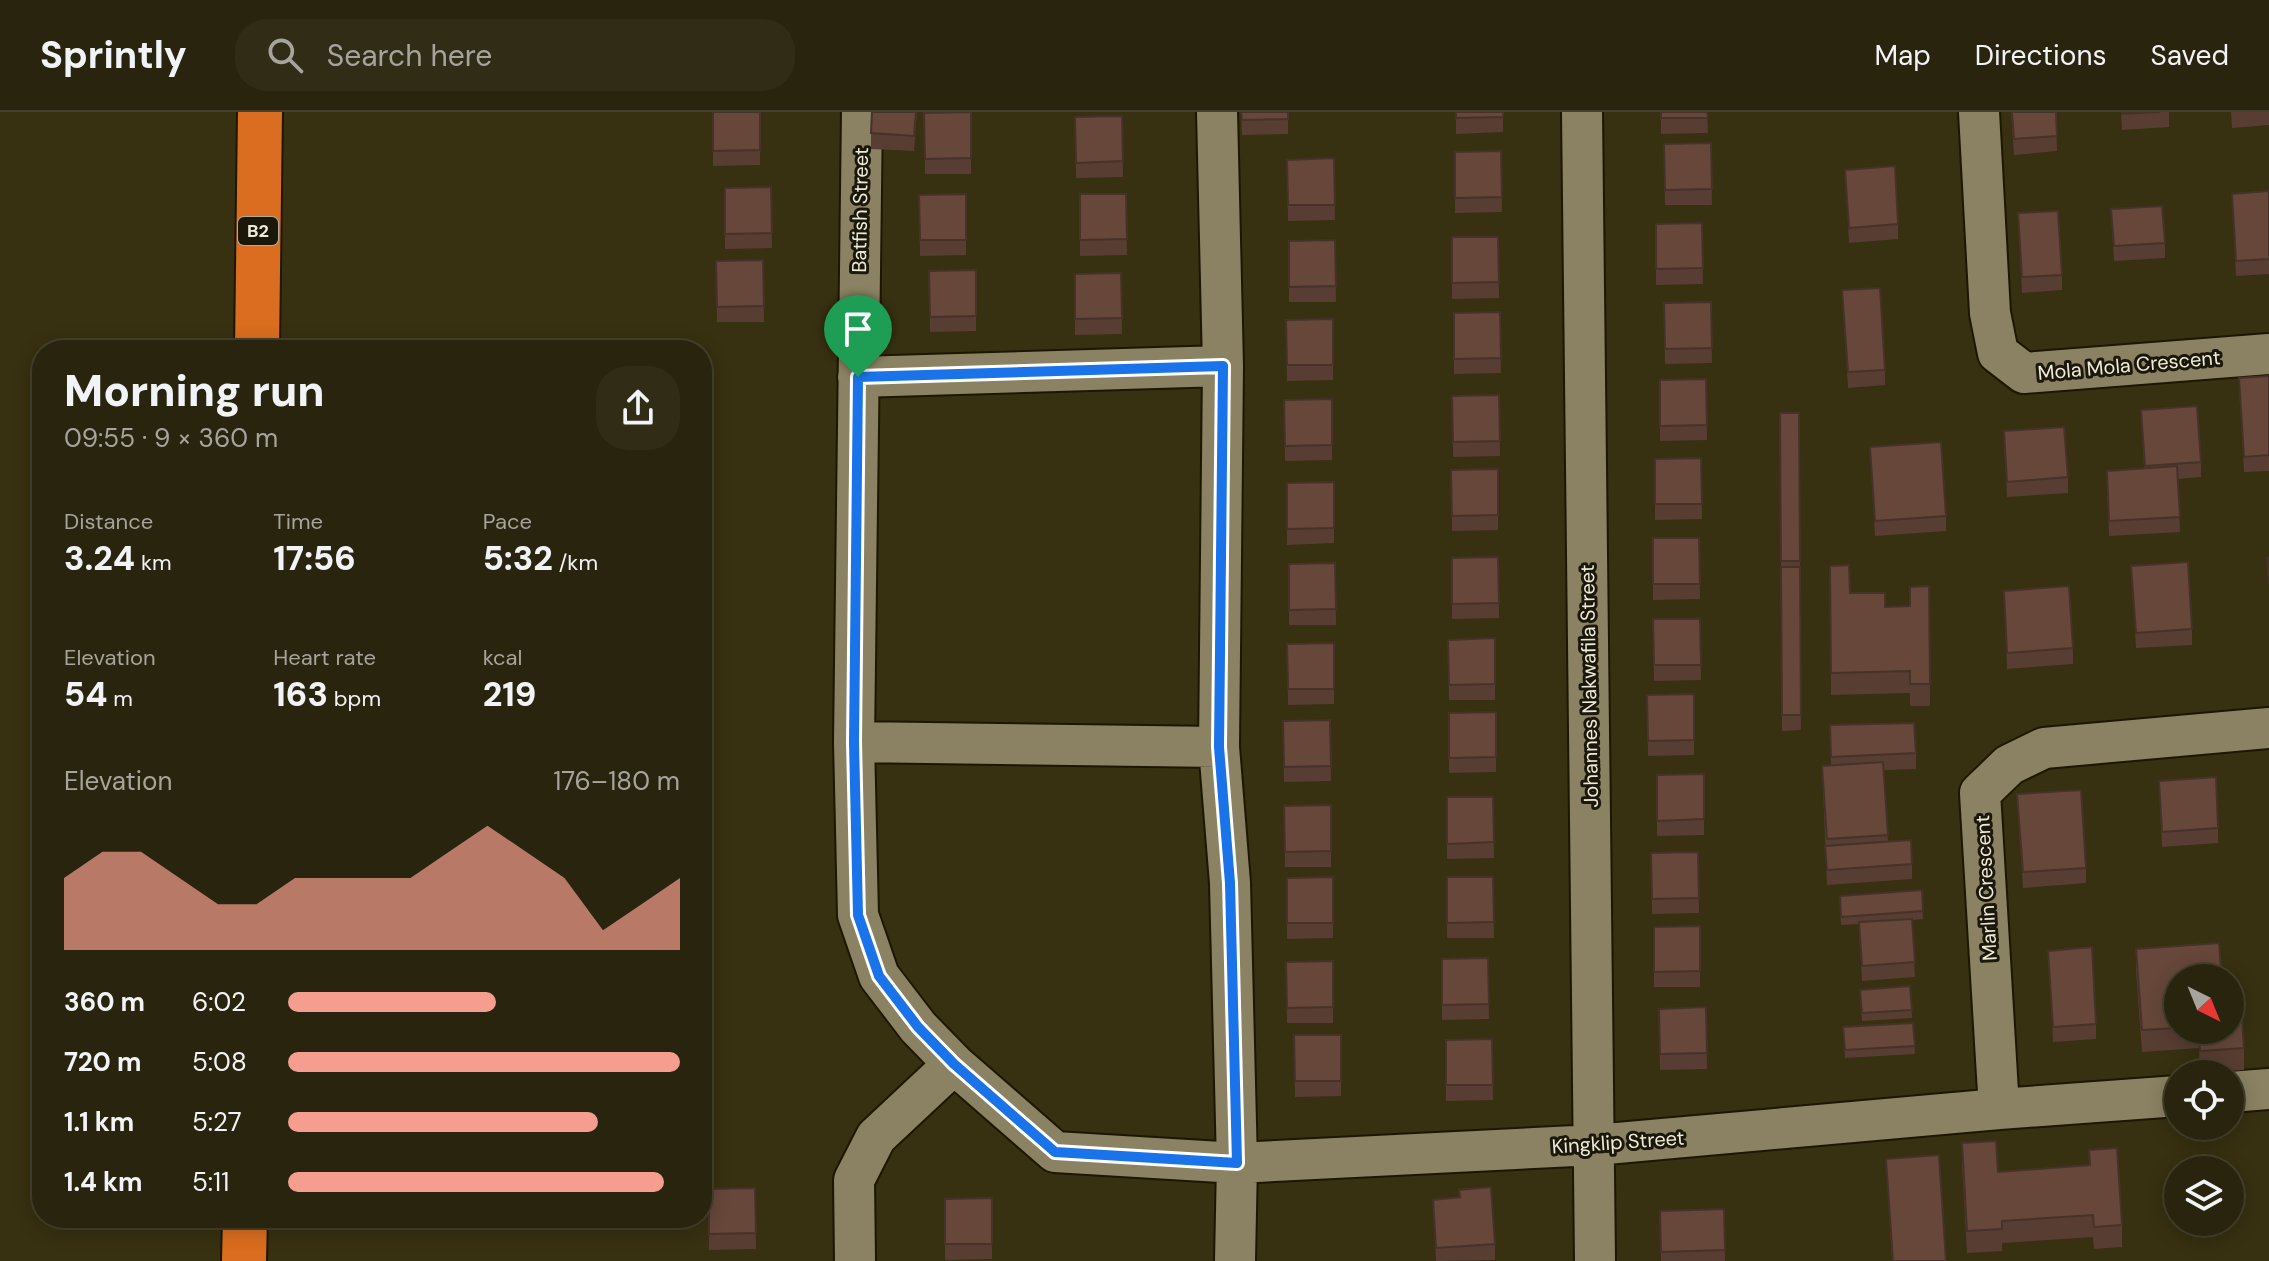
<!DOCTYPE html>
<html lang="en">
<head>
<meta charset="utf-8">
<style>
  :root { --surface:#29240d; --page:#312c16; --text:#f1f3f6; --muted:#a5a49d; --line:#45412e; --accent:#f59d8e }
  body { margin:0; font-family:"DM Sans",sans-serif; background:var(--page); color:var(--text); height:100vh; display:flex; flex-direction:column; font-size:30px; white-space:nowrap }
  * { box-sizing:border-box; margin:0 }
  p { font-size:26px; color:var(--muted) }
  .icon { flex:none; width:44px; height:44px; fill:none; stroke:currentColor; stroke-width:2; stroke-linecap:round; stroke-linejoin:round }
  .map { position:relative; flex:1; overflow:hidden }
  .drawer { position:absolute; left:32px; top:228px; width:680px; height:888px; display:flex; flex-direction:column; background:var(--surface); border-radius:32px; box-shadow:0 4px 20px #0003,0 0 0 2px var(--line) }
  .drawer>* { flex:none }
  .needle { width:52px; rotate:137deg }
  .tools { position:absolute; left:2164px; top:852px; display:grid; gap:16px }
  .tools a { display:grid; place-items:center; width:80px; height:80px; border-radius:50%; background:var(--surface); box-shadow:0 4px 20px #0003,0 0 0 2px var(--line); font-size:40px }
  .pin { position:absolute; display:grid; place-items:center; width:68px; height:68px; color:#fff; margin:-82px -34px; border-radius:50% 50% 50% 0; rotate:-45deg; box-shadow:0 0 8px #0007 }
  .pin .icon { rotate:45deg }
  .round { display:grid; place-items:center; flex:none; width:84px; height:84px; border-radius:32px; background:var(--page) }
  .overview { display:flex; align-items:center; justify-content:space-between; height:136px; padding:0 32px }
  h1 { font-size:44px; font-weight:800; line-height:60px }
  .stats { display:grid; grid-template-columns:repeat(3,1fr); gap:12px; height:136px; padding:8px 32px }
  .stats div { display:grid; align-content:center }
  .stats b { font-size:34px; font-weight:800 }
  .stats small { font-size:22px; font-weight:400 }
  .stats p { font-size:22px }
  .chart { height:224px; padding:16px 32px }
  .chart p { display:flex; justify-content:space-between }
  .chart svg { width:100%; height:144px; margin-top:8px; fill:var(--accent); opacity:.7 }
  ul { padding:0 32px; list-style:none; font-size:26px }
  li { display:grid; grid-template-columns:128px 96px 1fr; align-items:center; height:60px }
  li i { height:20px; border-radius:10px; background:var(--accent) }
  header { display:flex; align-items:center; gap:48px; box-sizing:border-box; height:112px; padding:0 40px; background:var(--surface); border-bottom:2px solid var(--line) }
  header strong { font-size:38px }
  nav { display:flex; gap:44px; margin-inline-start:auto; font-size:28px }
  .search { width:560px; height:72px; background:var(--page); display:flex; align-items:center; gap:20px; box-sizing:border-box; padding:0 28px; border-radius:32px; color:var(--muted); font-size:30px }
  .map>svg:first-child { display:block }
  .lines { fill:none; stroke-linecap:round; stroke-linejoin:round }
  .street-casing { stroke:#1e1700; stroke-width:44 }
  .highway-casing { stroke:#1e1700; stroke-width:48 }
  .street { stroke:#8a8262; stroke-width:40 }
  .highway { stroke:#da6d1f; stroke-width:44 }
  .wall { fill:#583d32 }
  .building { fill:#66473a; stroke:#473229; stroke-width:2 }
  .route-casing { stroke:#fff; stroke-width:16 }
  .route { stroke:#1a73e8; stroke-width:10 }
  .labels { text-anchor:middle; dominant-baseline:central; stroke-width:6; stroke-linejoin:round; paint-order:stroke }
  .shield { fill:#1b180b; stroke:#afac9b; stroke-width:2 }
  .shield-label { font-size:18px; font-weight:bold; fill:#efebd9 }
  .street-label { font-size:20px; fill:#efebd9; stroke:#1b180b }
</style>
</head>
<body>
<header>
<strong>Sprintly</strong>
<div class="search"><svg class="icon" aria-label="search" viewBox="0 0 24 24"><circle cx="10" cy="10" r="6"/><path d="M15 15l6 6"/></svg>Search here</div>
<nav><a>Map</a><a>Directions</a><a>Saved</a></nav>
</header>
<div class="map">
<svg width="2269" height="1149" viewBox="0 0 2269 1149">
  <rect width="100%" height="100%" fill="#373011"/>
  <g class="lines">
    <defs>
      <path id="street" d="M862 0 854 630 858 803 879 864 918 915 954 952 1055 1040 1237 1051 1595 1033 1999 997
        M1217 0 1223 254 1219 635 1230 771 1237 1051 1235 1149
        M1582 0 1595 1149
        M1979 0 1990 201 1998 241 2024 261 2269 242
        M858 265 1223 254
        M854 630 1219 635
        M2230 980 2269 977
        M2178 984 1999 997 1980 681 2009 653 2044 636 2269 616
        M855 1149 854 1068 876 1025 954 952"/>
      <path id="highway" d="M257 238 260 0
        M244 1149 245 1106"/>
    </defs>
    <use href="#street" class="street-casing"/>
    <use href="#highway" class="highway-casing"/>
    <use href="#street" class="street"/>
    <use href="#highway" class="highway"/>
  </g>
  <path class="wall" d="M713 0H760V53L713 54Z
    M917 0 914 39 871 37V21Z
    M971 0V62H925L924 1Z
    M1241 0H1288V22L1242 23Z
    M1456 0H1503V20L1456 22Z
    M1661 0H1707L1708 21 1661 22Z
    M2011 0H2056L2057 39 2014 43Z
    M2121 0H2169V15L2122 18Z
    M2231 0H2269V13L2232 16Z
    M1122 4 1123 65 1076 66 1075 5Z
    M1711 31 1712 93H1665L1664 32Z
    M1501 39 1502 100 1455 101V40Z
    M1334 46 1335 108 1288 109 1287 48Z
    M1845 58 1898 112V127L1849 131Z
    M771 75 772 136 725 137V76Z
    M2269 79V162L2236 164 2232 82Z
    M966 82V143L920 144 919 83Z
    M1080 82H1126L1127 143 1080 144Z
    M2111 97 2165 131V146L2114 149Z
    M2018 101 2062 163V178L2022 181Z
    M1702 111 1703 172 1656 173V112Z
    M1452 125H1498L1499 186 1452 187Z
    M1335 128 1336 190H1289V129Z
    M763 148 764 210H717L716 149Z
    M976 158V219L930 220 929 159Z
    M1121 161 1122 222 1075 223V162Z
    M1842 178 1885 258V273L1848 276Z
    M1711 190 1712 251 1665 252 1664 191Z
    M1500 200 1501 261 1454 262V201Z
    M1333 207V268L1287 269 1286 208Z
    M2269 264V359L2244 360 2239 266Z
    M1706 267 1707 328 1660 329V268Z
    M1499 283 1500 344 1453 345 1452 284Z
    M1332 287V348L1285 349 1284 288Z
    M2141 298 2201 350V365L2178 367 2180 420 2109 424 2107 359 2144 356Z
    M1780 301H1799L1801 618 1782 619Z
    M2004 319 2068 365V381L2007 385Z
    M1870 335 1946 404V419L1875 424Z
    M1701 346 1702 407 1655 408V347Z
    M1498 357V418L1452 419 1451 358Z
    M1334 370V431L1287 433V371Z
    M1653 426H1699L1700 487 1653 488Z
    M1498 445 1499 506 1452 507V446Z
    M1335 451 1336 513H1289V452Z
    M1830 454 1850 481 1885 495 1910 494 1929 474 1930 594H1910V581L1831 583Z
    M2131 454 2192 517V533L2136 536Z
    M2004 479 2073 536V552L2007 557Z
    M1653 507H1700L1701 568 1654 569Z
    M1495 526V588H1449L1448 528Z
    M1334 531V592L1288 593 1287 532Z
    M1694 582V643L1648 644 1647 583Z
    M1496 600V660L1449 661V601Z
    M1330 608 1331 669 1284 670 1283 609Z
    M1830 613 1916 641V657L1884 658 1888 730 1912 752V767L1827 773 1822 654H1831Z
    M1704 662V723L1657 724V663Z
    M2159 669 2218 716V731L2162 735Z
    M2017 682 2086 756V771L2023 776Z
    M1447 685H1493L1494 746 1447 747Z
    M1331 693V755H1285L1284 694Z
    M1698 740 1699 801 1652 802 1651 741Z
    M1333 765V826L1287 827V766Z
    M1447 765H1493L1494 826H1447Z
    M1922 778 1923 807 1912 808 1915 865 1862 869 1859 812 1841 813 1840 784Z
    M1700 814V875H1654V815Z
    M2136 837 2178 866V918H2230L2244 936V958L2200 961 2199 936 2142 940 2136 859Z
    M2048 839 2096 912V927L2053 930Z
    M1488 846 1489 907 1442 908V847Z
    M1333 849V911H1287L1286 850Z
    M1910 874 1912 906 1862 909 1860 878Z
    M1706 895 1707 957 1660 958 1659 897Z
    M1913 911 1915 942 1845 946 1843 915Z
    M1294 923H1341V984L1295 985Z
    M1492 927 1493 988 1446 989V928Z
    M1962 1031 1998 1060 2122 1113V1135L2094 1137 2093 1125 2002 1131V1139L1967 1141 1962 1053Z
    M1886 1047 1946 1149H1892Z
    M755 1076 756 1137 709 1138V1077Z
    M992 1086V1147L945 1148V1087Z
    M1459 1086 1495 1132V1148L1436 1149 1433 1088Z
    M1724 1097 1725 1149H1661L1660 1099Z"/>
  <path class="building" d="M713 0H760V38L713 39Z
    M872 0H916L914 24 871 21Z
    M971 0V46L925 47 924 1Z
    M1241 0H1288V7L1242 8Z
    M1456 0H1503V5L1456 6Z
    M1661 0H1707L1708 6H1661Z
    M2012 0H2056L2057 24 2014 27Z
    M2122 0H2160L2122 2Z
    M1122 4 1123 49 1076 51 1075 5Z
    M1711 31 1712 77 1665 78 1664 32Z
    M1501 39 1502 85 1455 86V40Z
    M1334 46 1335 93H1288L1287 48Z
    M1895 54 1898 112 1849 116 1845 58Z
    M771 75 772 121 725 122V76Z
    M2269 79V147L2236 149 2232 82Z
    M966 82V128H920L919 83Z
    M1080 82H1126L1127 127 1080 128Z
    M2162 94 2165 131 2114 134 2111 97Z
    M2058 99 2062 163 2022 165 2018 101Z
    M1702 111 1703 156 1656 157V112Z
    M1452 125H1498L1499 170 1452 171Z
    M1335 128 1336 174 1289 175V129Z
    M763 148 764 194 717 195 716 149Z
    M976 158V204L930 205 929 159Z
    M1121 161 1122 206 1075 207V162Z
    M1880 176 1885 258 1848 260 1842 178Z
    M1711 190 1712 236 1665 237 1664 191Z
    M1500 200 1501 246 1454 247V201Z
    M1333 207V253H1287L1286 208Z
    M2269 264V343L2244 345 2239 266Z
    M1706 267 1707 313 1660 314V268Z
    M1499 283 1500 329 1453 330 1452 284Z
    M1332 287V333L1285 334 1284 288Z
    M2197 294 2201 350 2145 354 2141 298Z
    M1780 301H1799L1800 449H1781Z
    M2064 315 2068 365 2007 370 2004 319Z
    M1941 330 1946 404 1875 409 1870 335Z
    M1701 346 1702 392H1655V347Z
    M2177 354 2180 405 2109 409 2107 359Z
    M1498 357V403L1452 404 1451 358Z
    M1334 370V416L1287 417V371Z
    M1653 426H1699L1700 472H1653Z
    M1498 445 1499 491 1452 492V446Z
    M2267 446H2269V472Z
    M2188 450 2192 517 2136 521 2131 454Z
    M1335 451 1336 497 1289 498V452Z
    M1849 453 1850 481H1885V495L1910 494V475L1929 474 1930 572H1910V559L1831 561 1830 454Z
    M1781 455H1800L1801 603H1782Z
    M2069 474 2073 536 2007 541 2004 479Z
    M1653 507H1700L1701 553H1654Z
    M1495 526V572L1449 573 1448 528Z
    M1334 531V577H1288L1287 532Z
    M1694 582V628L1648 629 1647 583Z
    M1496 600V645L1449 646V601Z
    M1330 608 1331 654 1284 655 1283 609Z
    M1914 611 1916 641 1831 645 1830 613Z
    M1883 650 1888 723 1827 727 1822 654Z
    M1704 662V707L1657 709V663Z
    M2216 665 2218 716 2162 720 2159 669Z
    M2081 678 2086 756 2023 760 2017 682Z
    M1447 685H1493L1494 730 1447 732Z
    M1331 693V739L1285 740 1284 694Z
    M1911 728 1912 752 1827 758 1825 734Z
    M1698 740 1699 786 1652 787 1651 741Z
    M1333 765V811H1287V766Z
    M1447 765H1493L1494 810 1447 811Z
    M1922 778 1923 799 1841 805 1840 784Z
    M1912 807 1915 850 1862 854 1859 810Z
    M1700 814V859L1654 860V815Z
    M2219 831 2222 866H2178V916L2142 918 2136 837Z
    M2092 835 2096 912 2053 915 2048 839Z
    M1488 846 1489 892 1442 893V847Z
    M1333 849V895L1287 896 1286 850Z
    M1910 874 1912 898 1862 901 1860 878Z
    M2230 875H2240L2244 936 2200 939 2199 918H2230Z
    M1706 895 1707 941 1660 942 1659 897Z
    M1913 911 1915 934 1845 938 1843 915Z
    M1294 923H1341V969H1295Z
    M1492 927 1493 973H1446V928Z
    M1996 1029 1998 1060 2090 1053 2089 1038 2117 1036 2122 1113 2094 1115 2093 1103 2002 1109V1117L1967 1119 1962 1031Z
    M1939 1043 1946 1149H1893L1886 1047Z
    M1491 1075 1495 1132 1436 1136 1433 1088 1460 1085 1459 1078Z
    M755 1076 756 1121 709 1122V1077Z
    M992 1086V1132H945V1087Z
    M1724 1097 1725 1138 1661 1140 1660 1099Z"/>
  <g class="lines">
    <defs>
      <path id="route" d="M1223 254 1219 635 1230 771 1237 1051 1055 1040 954 952 918 915 879 864 858 803 854 630 858 265Z"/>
    </defs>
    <use href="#route" class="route-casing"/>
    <use href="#route" class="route"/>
  </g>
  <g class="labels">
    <rect class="shield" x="238" y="105" width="40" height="28" rx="6"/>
    <g class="shield-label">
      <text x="258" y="119">B2</text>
    </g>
    <g class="street-label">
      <text transform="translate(860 98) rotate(-89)">Batfish Street</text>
      <text transform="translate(2129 253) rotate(-5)">Mola Mola Crescent</text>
      <text transform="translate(1589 574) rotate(-91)">Johannes Nakwafila Street</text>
      <text transform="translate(1986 776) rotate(-93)">Marlin Crescent</text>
      <text transform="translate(1618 1030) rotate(-4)">Kingklip Street</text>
    </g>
  </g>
</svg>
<div class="tools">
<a><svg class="needle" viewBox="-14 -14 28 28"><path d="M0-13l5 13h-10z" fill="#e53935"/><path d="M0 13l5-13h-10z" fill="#a5a49d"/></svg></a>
<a><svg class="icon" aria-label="locate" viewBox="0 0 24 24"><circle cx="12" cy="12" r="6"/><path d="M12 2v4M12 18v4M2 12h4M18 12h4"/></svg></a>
<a><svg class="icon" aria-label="layers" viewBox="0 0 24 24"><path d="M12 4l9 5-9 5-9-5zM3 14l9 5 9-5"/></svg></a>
</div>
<div class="pin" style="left:858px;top:265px;background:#1e9e55"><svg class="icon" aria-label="arrive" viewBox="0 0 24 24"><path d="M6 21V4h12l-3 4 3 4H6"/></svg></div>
<section class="drawer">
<div class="overview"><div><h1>Morning run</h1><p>09:55 · 9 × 360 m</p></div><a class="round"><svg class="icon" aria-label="share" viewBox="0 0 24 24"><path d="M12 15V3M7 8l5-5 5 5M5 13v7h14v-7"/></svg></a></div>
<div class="stats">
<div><p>Distance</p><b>3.24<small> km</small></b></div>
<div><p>Time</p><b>17:56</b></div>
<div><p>Pace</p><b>5:32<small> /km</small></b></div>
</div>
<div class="stats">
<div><p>Elevation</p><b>54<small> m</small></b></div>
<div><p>Heart rate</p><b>163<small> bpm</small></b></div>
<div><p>kcal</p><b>219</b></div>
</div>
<div class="chart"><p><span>Elevation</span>176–180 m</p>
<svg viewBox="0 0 160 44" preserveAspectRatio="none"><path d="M0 44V22L10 14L20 14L30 22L40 30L50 30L60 22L70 22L80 22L90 22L100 14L110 6L120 14L130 22L140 38L150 30L160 22V44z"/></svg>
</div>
<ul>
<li><b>360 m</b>6:02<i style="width:53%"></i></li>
<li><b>720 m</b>5:08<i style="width:100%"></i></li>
<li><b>1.1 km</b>5:27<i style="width:79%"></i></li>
<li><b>1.4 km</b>5:11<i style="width:96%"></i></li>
</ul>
</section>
</div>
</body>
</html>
